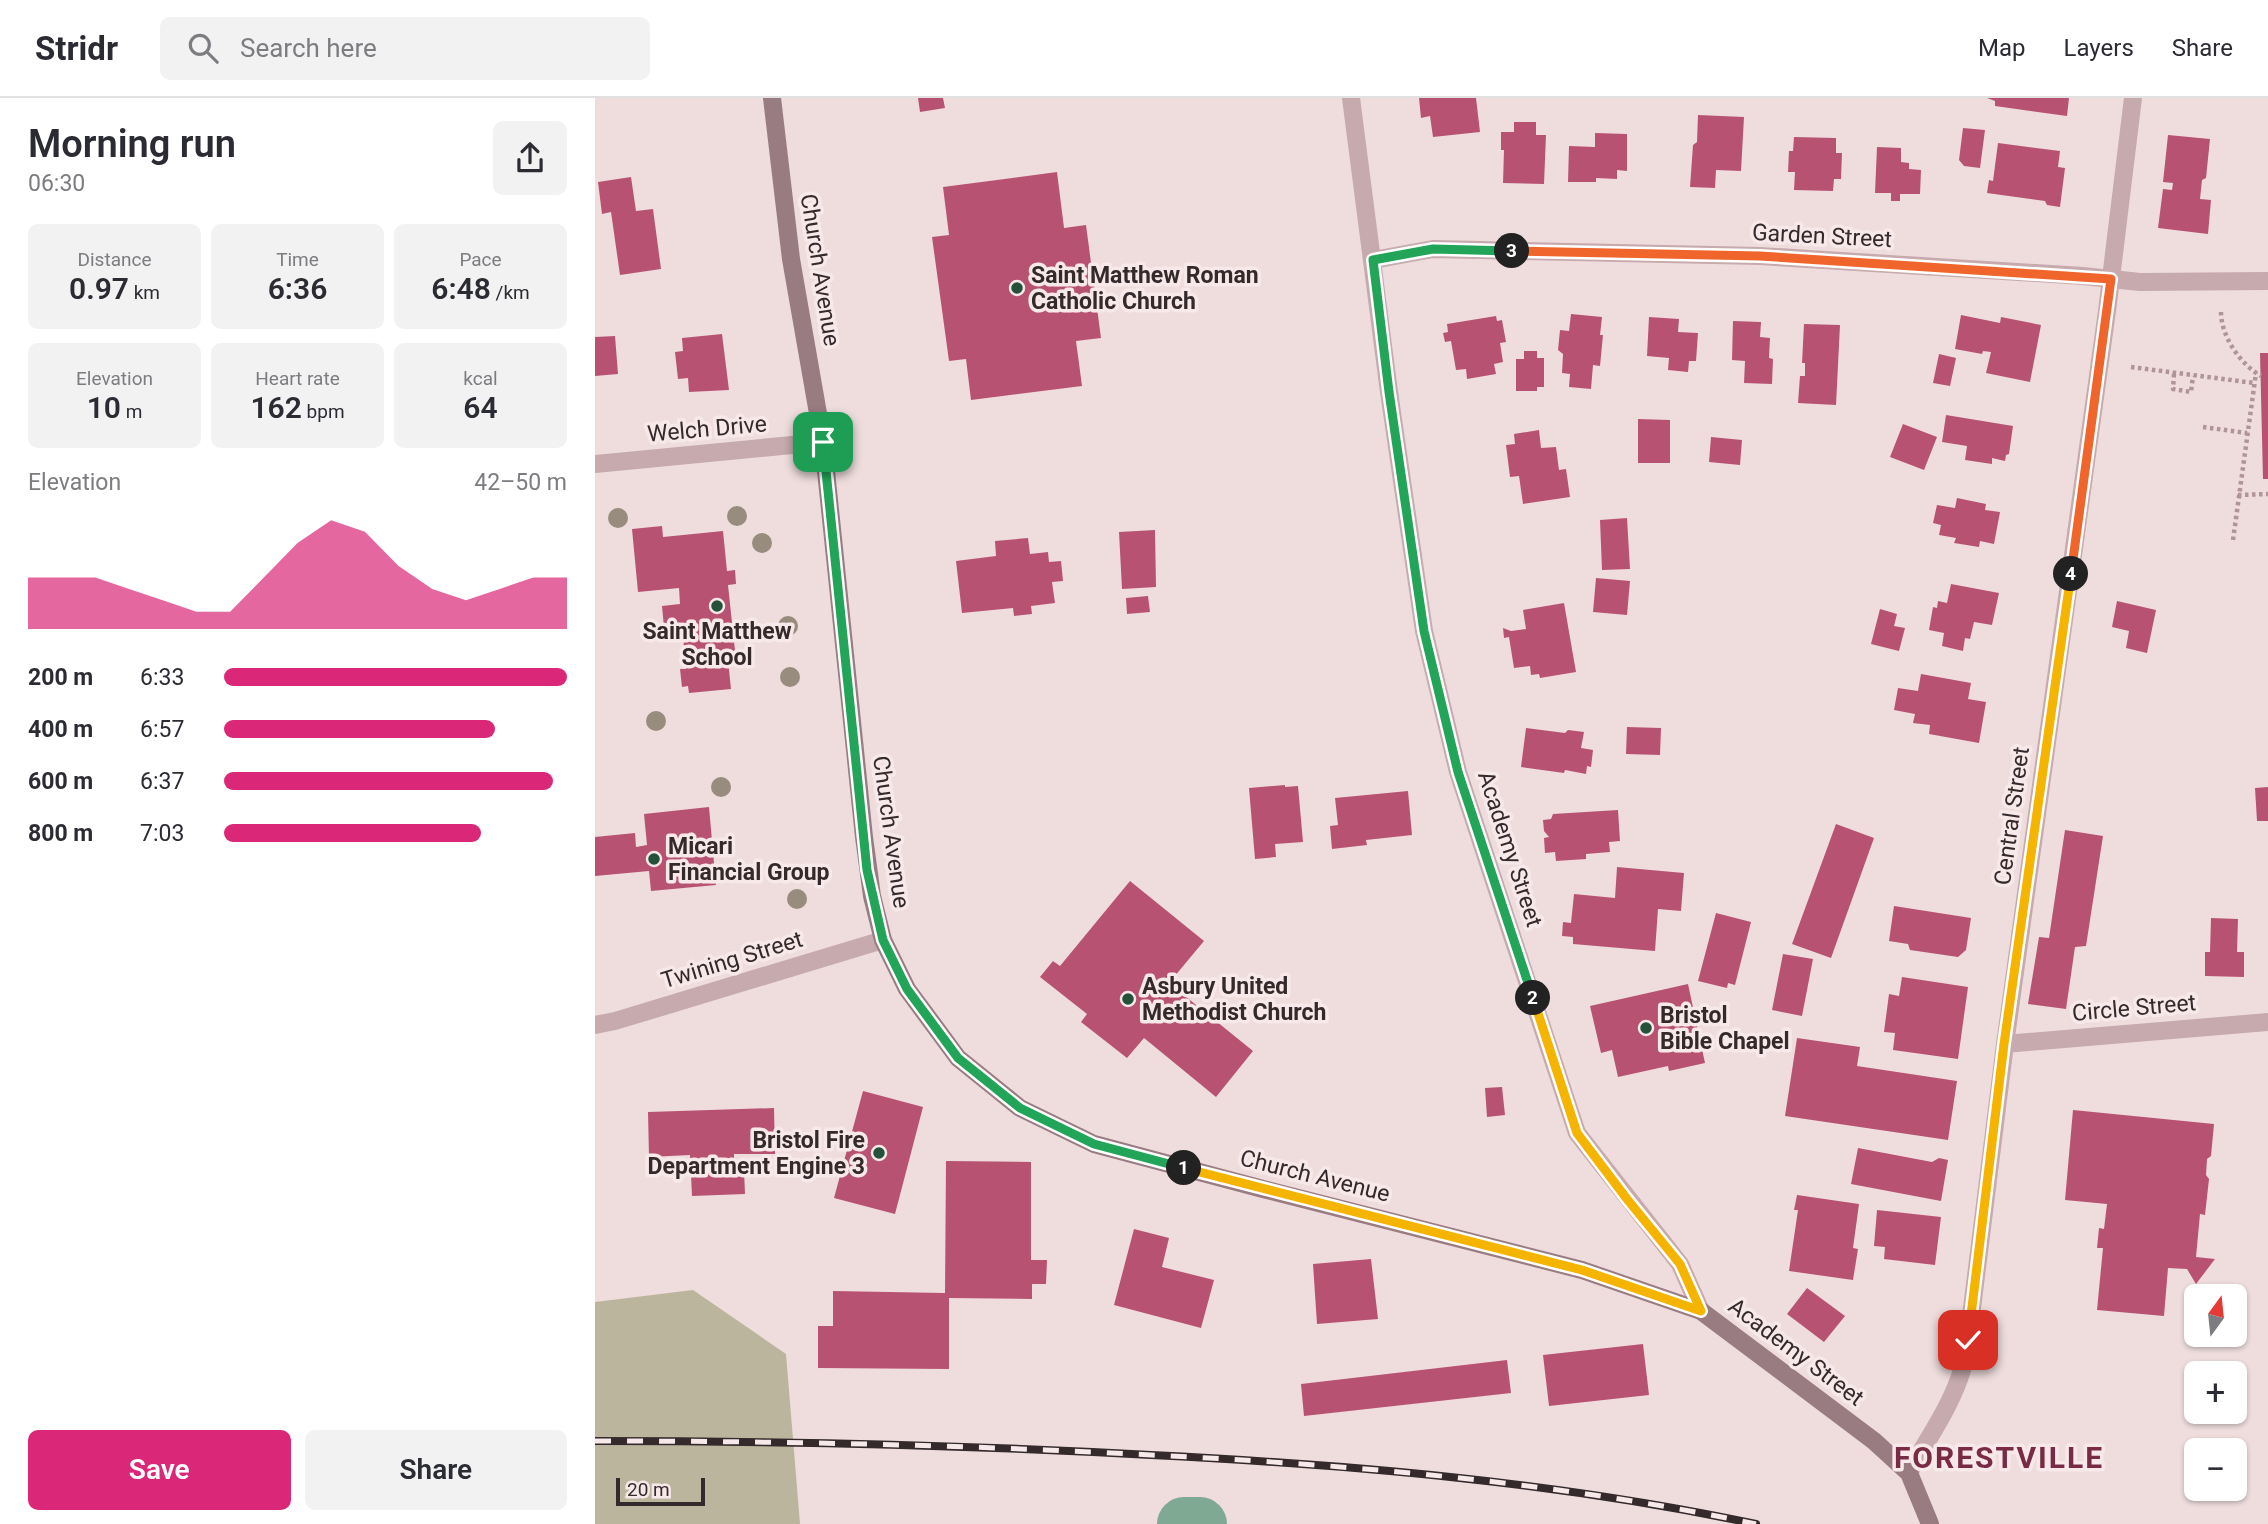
<!DOCTYPE html>
<html lang="en">
<head>
<meta charset="utf-8">
<style>
  :root { --surface:#fff; --page:#f2f2f3; --text:#2b2b33; --muted:#7c7c81; --line:#e1e1e2; --accent:#db2777 }
  body { margin:0; font-family:Roboto,sans-serif; background:var(--page); color:var(--text); height:100vh; display:flex; flex-direction:column; font-size:26px; white-space:nowrap }
  * { box-sizing:border-box; margin:0 }
  p { font-size:23px; color:var(--muted) }
  .icon { flex:none; width:38px; height:38px; fill:none; stroke:currentColor; stroke-width:2; stroke-linecap:round; stroke-linejoin:round }
  .map { position:relative; flex:1; overflow:hidden }
  .panel { display:flex; flex-direction:column; background:var(--surface); width:595px }
  .panel>* { flex:none }
  .needle { width:46px; rotate:15deg }
  .tools { position:absolute; left:1589px; top:1186px; display:grid; gap:14px }
  .tools a { display:grid; place-items:center; width:63px; height:63px; border-radius:10px; background:var(--surface); box-shadow:0 2px 5px #0004; font-size:35px }
  .scale { position:absolute; left:21px; bottom:18px; width:89px; box-sizing:border-box; padding-left:7px; border:4px solid #34292b; border-top:0; font-size:19px; line-height:24px; white-space:nowrap; color:#34292b; -webkit-text-stroke:5px #f7e8e9; paint-order:stroke }
  .pin { position:absolute; display:grid; place-items:center; width:60px; height:60px; color:#fff; margin:-30px; border-radius:14px; box-shadow:0 4px 10px #0006 }
  .km { position:absolute; width:35px; height:35px; margin:-18px; border-radius:50%; background:#222; color:#fff; font-size:19px; line-height:35px; text-align:center }
  .round { display:grid; place-items:center; flex:none; width:74px; height:74px; border-radius:10px; background:var(--page) }
  .head { display:flex; align-items:center; justify-content:space-between; height:119px; padding:0 28px }
  h1 { font-size:38px; font-weight:600; line-height:52px }
  .figures { display:grid; grid-template-columns:repeat(3,1fr); gap:10px; height:119px; padding:7px 28px }
  .figures div { display:grid; align-content:center; border-radius:10px; background:var(--page); text-align:center }
  .figures b { font-size:30px; font-weight:600 }
  .figures small { font-size:19px; font-weight:400 }
  .figures p { font-size:19px }
  .chart { height:196px; padding:14px 28px }
  .chart p { display:flex; justify-content:space-between }
  .chart svg { width:100%; height:126px; margin-top:7px; fill:var(--accent); opacity:.7 }
  .primary-button { display:flex; gap:14px; margin-top:auto; padding:14px 28px }
  .primary-button a { flex:1; height:80px; border-radius:10px; background:var(--accent); color:#fff; font-size:28px; font-weight:600; line-height:80px; text-align:center }
  .primary-button a+a { background:var(--page); color:var(--text) }
  ul { padding:0 28px; list-style:none; font-size:23px }
  li { display:grid; grid-template-columns:112px 84px 1fr; align-items:center; height:52px }
  li i { height:18px; border-radius:9px; background:var(--accent) }
  header { display:flex; align-items:center; gap:42px; box-sizing:border-box; height:98px; padding:0 35px; background:var(--surface); border-bottom:2px solid var(--line) }
  header strong { font-size:33px }
  nav { display:flex; gap:38px; margin-inline-start:auto; font-size:24px }
  .search { width:490px; height:63px; background:var(--page); display:flex; align-items:center; gap:18px; box-sizing:border-box; padding:0 24px; border-radius:10px; color:var(--muted); font-size:26px }
  main { display:flex; flex:1; min-height:0 }
  .map>svg:first-child { display:block }
  .green { fill:#bcb59e }
  .lines { fill:none; stroke-linecap:round; stroke-linejoin:round }
  .river { stroke:#7fa993; stroke-width:54 }
  .building { fill:#b85273 }
  .path { stroke:#b19498; stroke-width:4.5; stroke-dasharray:3.5 3.5; stroke-linecap:butt }
  .minor { stroke:#c6aaad; stroke-width:18 }
  .secondary { stroke:#997c82; stroke-width:18 }
  .rail-casing { stroke:#34292b; stroke-width:8 }
  .rail { stroke:#f7e8e9; stroke-width:5; stroke-dasharray:16; stroke-linecap:butt }
  .tree { fill:#978c7d }
  .split-1-casing { stroke:#fff; stroke-width:14 }
  .split-2-casing { stroke:#fff; stroke-width:14 }
  .split-3-casing { stroke:#fff; stroke-width:14 }
  .split-4-casing { stroke:#fff; stroke-width:14 }
  .split-5-casing { stroke:#fff; stroke-width:14 }
  .split-1 { stroke:#22a559; stroke-width:9 }
  .split-2 { stroke:#f5b400; stroke-width:9 }
  .split-3 { stroke:#22a559; stroke-width:9 }
  .split-4 { stroke:#f0652b; stroke-width:9 }
  .split-5 { stroke:#f5b400; stroke-width:9 }
  .poi-dot { fill:#23513a; stroke:#f7e8e9; stroke-width:2.5 }
  .labels { text-anchor:middle; dominant-baseline:central; stroke-width:7; stroke-linejoin:round; paint-order:stroke }
  .street-label { font-size:23px; fill:#34292b; stroke:#f7e8e9 }
  .poi-label { font-size:23px; font-weight:bold; fill:#34292b; stroke:#f7e8e9; text-anchor:start }
  .district-label { font-size:30px; font-weight:bold; letter-spacing:2px; fill:#792b45; stroke:#f7e8e9 }
</style>
</head>
<body>
<header>
<strong>Stridr</strong>
<div class="search"><svg class="icon" aria-label="search" viewBox="0 0 24 24"><circle cx="10" cy="10" r="6"/><path d="M15 15l6 6"/></svg>Search here</div>
<nav><a>Map</a><a>Layers</a><a>Share</a></nav>
</header>
<main>
<section class="panel">
<div class="head"><div><h1>Morning run</h1><p>06:30</p></div><a class="round"><svg class="icon" aria-label="share" viewBox="0 0 24 24"><path d="M12 15V3M7 8l5-5 5 5M5 13v7h14v-7"/></svg></a></div>
<div class="figures">
<div><p>Distance</p><b>0.97<small> km</small></b></div>
<div><p>Time</p><b>6:36</b></div>
<div><p>Pace</p><b>6:48<small> /km</small></b></div>
</div>
<div class="figures">
<div><p>Elevation</p><b>10<small> m</small></b></div>
<div><p>Heart rate</p><b>162<small> bpm</small></b></div>
<div><p>kcal</p><b>64</b></div>
</div>
<div class="chart"><p><span>Elevation</span>42–50 m</p>
<svg viewBox="0 0 160 44" preserveAspectRatio="none"><path d="M0 44V26L10 26L20 26L30 30L40 34L50 38L60 38L70 26L80 14L90 6L100 10L110 22L120 30L130 34L140 30L150 26L160 26V44z"/></svg>
</div>
<ul>
<li><b>200 m</b>6:33<i style="width:100%"></i></li>
<li><b>400 m</b>6:57<i style="width:79%"></i></li>
<li><b>600 m</b>6:37<i style="width:96%"></i></li>
<li><b>800 m</b>7:03<i style="width:75%"></i></li>
</ul>
<div class="primary-button"><a>Save</a><a>Share</a></div>
</section>
<div class="map">
<svg width="1673" height="1426" viewBox="0 0 1673 1426">
  <rect width="100%" height="100%" fill="#efdddd"/>
  <path class="green" d="M98 1192 191 1256 205 1426H0V1204Z"/>
  <g class="lines">
    <path class="river" d="M589 1426H605"/>
  </g>
  <path class="building" d="M323 0H348L350 10 325 14Z
    M824 0H881L885 34 838 39 835 18 826 20Z
    M1392 0H1474L1472 18 1400 8V3Z
    M1103 17 1149 19 1146 73 1121 72 1120 90 1095 89 1098 47 1102 44Z
    M919 24H941V37H951L949 86 908 85 909 52H906V34H919Z
    M1368 30 1390 32 1385 70 1369 68 1364 62Z
    M1000 35 1032 36V73L1022 72V81L1001 80V84H973L974 48 1000 49Z
    M1573 37 1615 41 1611 80 1607 82 1605 101 1616 102 1613 136 1563 130 1568 91 1577 92 1578 85 1568 84Z
    M1199 39 1241 40V55H1247L1246 81H1239L1238 93 1199 92 1200 74H1193L1194 53H1198Z
    M1403 45 1465 53 1463 69 1470 70 1465 109 1452 107 1450 103 1392 95 1394 82 1398 83Z
    M1282 49 1306 50V64L1314 65V71L1326 72 1325 96H1305V103H1296V95H1280Z
    M462 74 469 130 491 127 506 240 481 243 487 288 376 302 371 261 354 263 337 139 354 137 348 89Z
    M36 79 41 113 58 111 66 171 25 177 16 114 7 116 3 84Z
    M976 216 1007 219 1005 237H1008L1005 268 998 267 996 291 974 289 975 276 967 275 968 256 963 252 965 232 974 233Z
    M1366 217 1405 225 1406 219 1446 227 1435 284 1391 275 1396 254 1388 253 1387 256 1360 251Z
    M901 218 902 223 907 222 911 244 905 245 908 264 899 266 901 276 872 281 871 271 861 272 856 243 850 244 848 235 853 234 852 226Z
    M1054 219 1084 221 1083 234 1103 235 1101 263H1094L1093 274 1073 272 1074 260 1052 258Z
    M1138 223 1166 224 1165 239 1175 240 1174 260 1178 261 1177 286 1149 285 1150 263 1137 262Z
    M1209 226 1245 227 1241 307 1203 305 1205 278H1210V265H1207Z
    M127 236 134 292 94 294 93 280 83 281 80 254 88 253 87 240Z
    M20 238 23 276 0 278V239Z
    M929 253H942V260H949V289H942V293H921V261H929Z
    M1665 255H1673V381H1668Z
    M1344 256 1361 260 1355 288 1338 285Z
    M1351 317 1418 328 1414 356 1411 357 1410 363 1397 360V366L1370 362 1372 348 1347 344Z
    M1043 321 1075 322V365H1043Z
    M1308 326 1342 339 1329 372 1295 359Z
    M944 332 946 350 961 349 964 372 971 371 975 399 928 406 924 378 915 379 911 347 920 346 919 336Z
    M1116 339 1147 342 1145 367 1114 364Z
    M1362 400 1391 406 1390 412 1405 414 1399 446 1385 443 1384 449 1359 445 1361 440 1344 437 1346 427 1338 425 1342 407 1360 410Z
    M1032 420 1035 471 1007 472 1005 422Z
    M67 428 68 439 128 433 132 473 140 472 141 486 133 487 141 562H133L136 591 94 595 93 588 87 589 85 571H91L88 538 70 540 67 508 85 506 84 490 43 494 37 431Z
    M560 432 561 489 527 491 524 434Z
    M433 440 435 456 453 454 454 464 466 463 468 483 457 484 460 505 436 508 437 516 419 518 418 510 367 515 361 463 401 458 400 443Z
    M1001 480 1035 483 1032 517 998 514Z
    M1356 486 1404 495 1397 527 1379 524 1375 541 1370 540 1368 553 1347 548 1349 535 1334 532 1338 509 1342 510 1343 503 1352 505Z
    M553 498 555 514 532 516 531 500Z
    M1522 503 1561 512 1552 555 1531 550 1534 533 1517 529Z
    M969 505 981 574 945 580 944 576 936 577 935 568 919 570 914 539 909 540 908 530 916 533 931 531 928 512Z
    M1285 511 1302 516 1299 528 1310 530 1304 553 1276 546Z
    M1326 576 1376 585 1373 601 1391 604 1384 645 1334 636 1335 627 1318 625 1320 616 1299 612 1303 590 1323 593Z
    M1032 629 1066 630 1065 657 1031 656Z
    M931 630 970 635 973 632 989 634 986 650 998 652 996 669 992 668 991 676 970 672 969 675 926 669Z
    M690 687V689L703 688 708 744 680 746 681 759 660 761 654 690Z
    M1673 689V723H1662L1660 690Z
    M813 693 817 737 771 742 772 747 737 751 735 728 743 727 740 700Z
    M114 709 121 787 56 793 54 773 0 778V739L40 735 41 749 52 747 49 716Z
    M1023 712 1025 743 1014 744 1015 754 991 756V761L961 763 960 754 950 755 949 740 954 739 949 733 948 722 956 721 958 716Z
    M1241 726 1279 740 1236 860 1197 846Z
    M1470 732 1508 738 1491 848 1480 849 1471 911 1433 906 1444 839 1454 840Z
    M1022 769 1089 775 1086 813 1063 811 1060 853 978 846V839L967 838 968 824 976 825 979 796 1020 800Z
    M535 783 609 843 574 885 658 953 621 999 549 940 532 960 486 924 492 916 445 879 458 863 465 868Z
    M1299 808 1376 820 1371 852 1363 859 1315 852 1313 846 1294 843Z
    M1121 815 1156 824 1140 887 1133 885 1132 890 1103 883Z
    M1616 820 1643 821 1642 854H1649V879L1610 878V854H1615Z
    M1188 856 1218 861 1207 918 1177 912Z
    M1307 879 1373 889 1363 961 1298 952 1300 935 1289 934 1294 896 1304 898Z
    M1093 886 1110 965 1074 973 1073 968 1023 979 1017 952 1006 955 995 908Z
    M1202 940 1265 949 1262 968 1362 983 1353 1042 1190 1018Z
    M907 989 910 1017 892 1019 890 990Z
    M268 993 328 1009 300 1116 239 1100Z
    M179 1010 180 1056H139V1072H149L150 1096 97 1098 95 1057 54 1059 53 1014Z
    M1478 1012 1619 1026 1616 1058 1612 1061 1611 1077 1614 1081 1610 1117 1605 1116 1601 1159 1620 1161 1601 1186 1592 1171 1573 1170 1569 1218 1502 1212 1508 1150H1502L1504 1130 1509 1131 1512 1106 1470 1102Z
    M1263 1050 1337 1064 1344 1060 1353 1062 1346 1103 1256 1086Z
    M351 1063 436 1064V1162H452L451 1186H437V1201L354 1200V1271L223 1270V1228H238V1193L350 1195Z
    M1202 1097 1264 1106 1258 1150 1263 1151 1258 1182 1194 1173 1203 1112H1199Z
    M1282 1112 1346 1119 1340 1167 1289 1161 1290 1149 1279 1148Z
    M539 1131 574 1140 567 1169 619 1182 606 1230 519 1207Z
    M776 1161 783 1221 722 1226 718 1166Z
    M1212 1190 1250 1218 1229 1244 1192 1216Z
    M1048 1246 1054 1297 954 1308 948 1257Z
    M912 1262 916 1295 709 1318 706 1286Z"/>
  <g class="lines">
    <path class="path" d="M1626 214C1626 238 1645 266 1666 278
      M1536 269 1659 285
      M1579 276 1578 291 1596 294 1598 278
      M1608 329 1652 335
      M1643 397 1673 396
      M1638 442 1661 275"/>
    <path class="minor" d="M756 0 794 294 829 533 863 674 982 1035 1085 1166 1106 1213
      M778 162 838 151 1165 158 1488 178 1545 184 1673 183
      M0 366 228 344
      M0 927 20 923 288 842
      M1410 946 1673 924
      M1314 1375C1332 1341 1356 1309 1367 1272 1371 1260 1372 1247 1374 1234L1410 946 1512 213 1538 0"/>
    <path class="secondary" d="M177 0 196 161 228 344 269 739 277 798 288 842 312 891 363 960 425 1010 499 1046 668 1091 987 1172 1106 1213 1279 1343 1314 1375 1335 1426"/>
    <defs>
      <path id="rail" d="M0 1343C186 1343 371 1347 556 1357 759 1367 962 1384 1161 1426"/>
    </defs>
    <use href="#rail" class="rail-casing"/>
    <use href="#rail" class="rail"/>
  </g>
  <g class="tree">
    <circle cx="142" cy="418" r="10"/>
    <circle cx="23" cy="420" r="10"/>
    <circle cx="167" cy="445" r="10"/>
    <circle cx="193" cy="528" r="10"/>
    <circle cx="195" cy="579" r="10"/>
    <circle cx="61" cy="623" r="10"/>
    <circle cx="126" cy="689" r="10"/>
    <circle cx="202" cy="801" r="10"/>
  </g>
  <g class="lines">
    <defs>
      <path id="split-1" d="M228 344 272 772 288 842 312 891 363 960 425 1010 499 1046 589 1070"/>
      <path id="split-2" d="M589 1070 987 1172 1106 1213 1085 1166 1032 1101 982 1035 938 900"/>
      <path id="split-3" d="M917 153 838 151 778 162 794 294 829 533 863 674 938 900"/>
      <path id="split-4" d="M917 153 1165 158 1516 181 1476 476"/>
      <path id="split-5" d="M1373 1242 1409 946 1476 476"/>
    </defs>
    <use href="#split-1" class="split-1-casing"/>
    <use href="#split-2" class="split-2-casing"/>
    <use href="#split-3" class="split-3-casing"/>
    <use href="#split-4" class="split-4-casing"/>
    <use href="#split-5" class="split-5-casing"/>
    <use href="#split-1" class="split-1"/>
    <use href="#split-2" class="split-2"/>
    <use href="#split-3" class="split-3"/>
    <use href="#split-4" class="split-4"/>
    <use href="#split-5" class="split-5"/>
  </g>
  <g class="poi-dot">
    <circle cx="422" cy="190" r="7"/>
    <circle cx="122" cy="508" r="7"/>
    <circle cx="59" cy="761" r="7"/>
    <circle cx="533" cy="901" r="7"/>
    <circle cx="1051" cy="930" r="7"/>
    <circle cx="284" cy="1055" r="7"/>
  </g>
  <g class="labels">
    <g class="street-label">
      <text transform="translate(1227 138) rotate(3)">Garden Street</text>
      <text transform="translate(225 172) rotate(81)">Church Avenue</text>
      <text transform="translate(112 331) rotate(-5)">Welch Drive</text>
      <text transform="translate(1417 718) rotate(-82)">Central Street</text>
      <text transform="translate(296 734) rotate(82)">Church Avenue</text>
      <text transform="translate(915 751) rotate(72)">Academy Street</text>
      <text transform="translate(137 862) rotate(-17)">Twining Street</text>
      <text transform="translate(1539 910) rotate(-5)">Circle Street</text>
      <text transform="translate(720 1078) rotate(14)">Church Avenue</text>
      <text transform="translate(1201 1254) rotate(37)">Academy Street</text>
    </g>
    <g class="poi-label">
      <text x="436" y="177">Saint Matthew Roman<tspan x="436" dy="26">Catholic Church</tspan></text>
      <text x="122" y="533" text-anchor="middle">Saint Matthew<tspan x="122" dy="26">School</tspan></text>
      <text x="73" y="748">Micari<tspan x="73" dy="26">Financial Group</tspan></text>
      <text x="547" y="888">Asbury United<tspan x="547" dy="26">Methodist Church</tspan></text>
      <text x="1065" y="917">Bristol<tspan x="1065" dy="26">Bible Chapel</tspan></text>
      <text x="270" y="1042" text-anchor="end">Bristol Fire<tspan x="270" dy="26">Department Engine 3</tspan></text>
    </g>
    <g class="district-label">
      <text x="1404" y="1359">FORESTVILLE</text>
    </g>
  </g>
</svg>
<div class="tools">
<a><svg class="needle" viewBox="-14 -14 28 28"><path d="M0-13l5 13h-10z" fill="#e53935"/><path d="M0 13l5-13h-10z" fill="#7c7c81"/></svg></a>
<a>+</a>
<a>−</a>
</div>
<div class="scale">20 m</div>
<div class="pin" style="left:228px;top:344px;background:#1e9e55"><svg class="icon" aria-label="arrive" viewBox="0 0 24 24"><path d="M6 21V4h12l-3 4 3 4H6"/></svg></div>
<div class="pin" style="left:1373px;top:1242px;background:#d93025"><svg class="icon" aria-label="check" viewBox="0 0 24 24"><path d="M5 12l5 5 9-10"/></svg></div>
<b class="km" style="left:589px;top:1070px">1</b>
<b class="km" style="left:938px;top:900px">2</b>
<b class="km" style="left:917px;top:153px">3</b>
<b class="km" style="left:1476px;top:476px">4</b>
</div>
</main>
</body>
</html>
